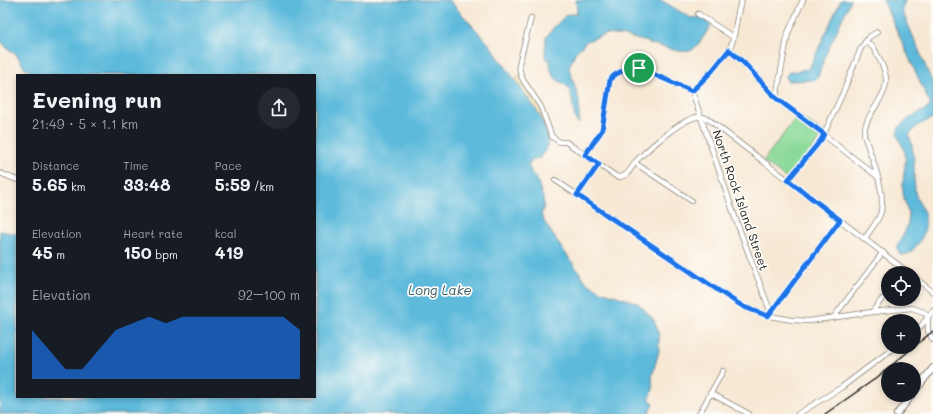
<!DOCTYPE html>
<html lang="en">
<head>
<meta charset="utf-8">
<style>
  :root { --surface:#171b24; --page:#242831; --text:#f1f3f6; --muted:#9ea1a6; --accent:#1a73e8 }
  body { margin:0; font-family:Mali,sans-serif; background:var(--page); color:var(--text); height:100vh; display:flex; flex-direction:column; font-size:15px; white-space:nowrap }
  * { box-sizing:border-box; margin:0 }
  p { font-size:13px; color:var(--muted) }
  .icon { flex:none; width:22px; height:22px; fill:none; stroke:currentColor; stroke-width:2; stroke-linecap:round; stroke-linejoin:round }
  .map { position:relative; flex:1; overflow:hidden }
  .panel { position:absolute; left:16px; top:74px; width:300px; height:324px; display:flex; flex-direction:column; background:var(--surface); border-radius:0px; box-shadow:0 2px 6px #0003 }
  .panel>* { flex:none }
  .controls { position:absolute; left:881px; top:266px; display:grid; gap:8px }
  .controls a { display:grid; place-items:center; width:40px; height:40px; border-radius:50%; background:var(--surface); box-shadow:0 2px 6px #0003; font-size:20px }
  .pin { position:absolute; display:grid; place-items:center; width:34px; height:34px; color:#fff; margin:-17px; border:2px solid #fff; border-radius:50%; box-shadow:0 1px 4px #0007 }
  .round { display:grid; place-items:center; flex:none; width:42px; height:42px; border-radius:21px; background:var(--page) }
  .summary { display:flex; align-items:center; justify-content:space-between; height:68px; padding:0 16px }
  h1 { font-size:22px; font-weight:700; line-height:30px }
  .stats { display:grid; grid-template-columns:repeat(3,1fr); gap:6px; height:68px; padding:4px 16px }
  .stats div { display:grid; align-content:center }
  .stats b { font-size:17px; font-weight:700 }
  .stats small { font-size:11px; font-weight:400 }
  .stats p { font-size:11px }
  .chart { height:112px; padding:8px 16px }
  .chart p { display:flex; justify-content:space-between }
  .chart svg { width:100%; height:72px; margin-top:4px; fill:var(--accent); opacity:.7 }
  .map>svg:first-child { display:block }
  .green { fill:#8bda9a; stroke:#547b5b }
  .sand { fill:#eeda9e; stroke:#857b5d }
  .water { fill:#5dbadb; stroke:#3c6b7c }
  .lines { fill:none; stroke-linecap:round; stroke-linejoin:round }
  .minor-casing { stroke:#8a8278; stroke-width:6 }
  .secondary-casing { stroke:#8a8278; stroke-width:8 }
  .minor { stroke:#fff; stroke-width:4.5 }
  .secondary { stroke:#fff; stroke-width:6 }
  .rail { stroke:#1c1c1c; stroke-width:1.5 }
  .route-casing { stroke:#fff; stroke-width:8 }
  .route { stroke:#1a73e8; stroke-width:5 }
  .labels { text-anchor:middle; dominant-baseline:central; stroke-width:3.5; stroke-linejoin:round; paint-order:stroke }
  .street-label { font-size:12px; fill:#1c1c1c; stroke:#fdfcf7 }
  .water-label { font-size:13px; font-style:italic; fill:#365b68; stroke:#fdfcf7 }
</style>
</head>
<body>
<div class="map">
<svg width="933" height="414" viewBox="0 0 933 414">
  <rect width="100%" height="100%" fill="#fdfcf7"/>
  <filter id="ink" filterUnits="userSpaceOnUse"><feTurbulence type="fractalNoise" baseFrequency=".025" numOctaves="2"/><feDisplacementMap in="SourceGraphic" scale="8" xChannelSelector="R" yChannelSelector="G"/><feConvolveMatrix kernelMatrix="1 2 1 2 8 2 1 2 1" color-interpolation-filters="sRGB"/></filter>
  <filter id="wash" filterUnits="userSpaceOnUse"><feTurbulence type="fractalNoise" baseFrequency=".012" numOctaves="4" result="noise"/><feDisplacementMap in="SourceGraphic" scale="16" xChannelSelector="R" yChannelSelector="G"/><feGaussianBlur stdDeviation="0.9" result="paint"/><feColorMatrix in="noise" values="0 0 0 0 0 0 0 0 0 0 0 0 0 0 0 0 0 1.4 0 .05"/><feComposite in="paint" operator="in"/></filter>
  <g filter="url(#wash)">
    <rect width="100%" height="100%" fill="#f7e8d4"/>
    <path class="green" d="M798 115 824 134 788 180 763 161Z"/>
    <path class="sand" d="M521 75 541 107 547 128H546L535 108 515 80Z"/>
    <path class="water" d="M0 0H449L489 44 540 115 548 138 547 147 540 158 532 159 530 163 528 164 532 175 536 177C539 188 548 203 541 214L545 223 561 247 587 283 601 291 638 303 654 320 659 334V351L652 376 653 390 649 399 654 403 648 414H0V231L17 234V397H315V75H34L24 67 16 54 7 48 0 40Z
      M576 0H661L691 18 700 17 711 25C706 33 700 44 692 50 684 55 661 46 652 44L650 45 648 42 624 36 606 34 587 41 575 53 569 68 579 100V123L577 122C571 112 575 96 567 86 565 84 562 83 559 81 551 76 550 68 550 59H546L545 53 546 37 554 27 566 15 577 13Z
      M841 0H851L825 56 818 77 816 79 812 80 787 81 786 76 789 72 809 69Z
      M883 0H905L902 10 933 84V120L931 119 917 126 909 135C916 153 913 171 915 190 915 195 918 200 920 204 928 219 927 232 917 245 911 252 910 255 900 255L897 247C900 239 907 230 908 222 910 214 906 206 904 198 900 182 907 168 905 153 904 146 895 137 898 130 900 122 922 111 930 107V104Z"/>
  </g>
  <g filter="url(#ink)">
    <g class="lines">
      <defs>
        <path id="minor" d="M698 14 733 37
          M531 18 519 64 520 72 523 80 541 107 552 137 560 142H566L617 177C628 178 631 167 637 160 648 149 686 114 702 117 704 117 706 118 708 119L909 273
          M729 50 744 63 776 98 878 177
          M692 91 736 220 769 308 768 316
          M692 91C703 80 723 61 730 48 737 34 735 15 742 0
          M776 98 788 33 803 0
          M585 155 602 130 610 80C615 72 631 67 639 68L692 91
          M635 163 692 201
          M0 173 17 180
          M555 180 728 297 744 307 764 315 792 320 809 321 872 312 912 308 924 312 928 317V331L933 340
          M788 180 821 140 842 95 861 48 869 37 877 32
          M577 195 599 164
          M865 238C869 232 875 225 879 217 889 197 871 156 864 135 864 114 888 98 886 78 885 71 882 64 879 58 875 51 873 44 865 42
          M914 277 933 292
          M872 312 882 299
          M768 316 840 220
          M833 318 883 252
          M914 332 920 327 933 311
          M710 393 749 414
          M699 414 723 371
          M798 414 842 387 895 347"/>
        <path id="secondary" d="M914 392 933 368
          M897 414 912 395"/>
      </defs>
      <use href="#minor" class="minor-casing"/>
      <use href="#secondary" class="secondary-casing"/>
      <use href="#minor" class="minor"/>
      <use href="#secondary" class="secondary"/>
      <path class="rail" d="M825 414 875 379 933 331"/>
    </g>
  </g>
  <g class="lines" filter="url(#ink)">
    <defs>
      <path id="route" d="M729 50 744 63 776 98 824 134 821 140 788 180 840 220 768 316 744 307 728 297 577 195 599 164 585 155 602 130 610 80C615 72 631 67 639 68L692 91 712 71Z"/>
    </defs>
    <use href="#route" class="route-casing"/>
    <use href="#route" class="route"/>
  </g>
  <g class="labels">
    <g class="street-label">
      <text transform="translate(741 200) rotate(71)">North Rock Island Street</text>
    </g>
    <g class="water-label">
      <text x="440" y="289">Long Lake</text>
    </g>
  </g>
</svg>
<div class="controls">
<a><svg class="icon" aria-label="locate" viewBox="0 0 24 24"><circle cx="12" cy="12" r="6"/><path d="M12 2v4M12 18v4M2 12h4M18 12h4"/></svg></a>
<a>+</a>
<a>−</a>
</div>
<div class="pin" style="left:639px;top:68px;background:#1e9e55"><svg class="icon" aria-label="arrive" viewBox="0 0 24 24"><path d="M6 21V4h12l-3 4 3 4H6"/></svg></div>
<section class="panel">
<div class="summary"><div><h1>Evening run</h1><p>21:49 · 5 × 1.1 km</p></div><a class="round"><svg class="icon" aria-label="share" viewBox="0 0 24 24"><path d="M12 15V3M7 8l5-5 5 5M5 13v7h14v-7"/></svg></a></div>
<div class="stats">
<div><p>Distance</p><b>5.65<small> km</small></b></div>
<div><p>Time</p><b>33:48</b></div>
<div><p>Pace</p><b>5:59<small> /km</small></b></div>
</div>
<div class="stats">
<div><p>Elevation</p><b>45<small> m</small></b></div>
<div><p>Heart rate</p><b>150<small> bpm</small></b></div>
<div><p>kcal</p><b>419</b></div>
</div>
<div class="chart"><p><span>Elevation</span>92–100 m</p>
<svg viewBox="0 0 160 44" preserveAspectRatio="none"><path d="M0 44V14L10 26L20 38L30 38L40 26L50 14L60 10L70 6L80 10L90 6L100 6L110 6L120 6L130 6L140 6L150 6L160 14V44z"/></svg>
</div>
</section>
</div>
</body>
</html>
